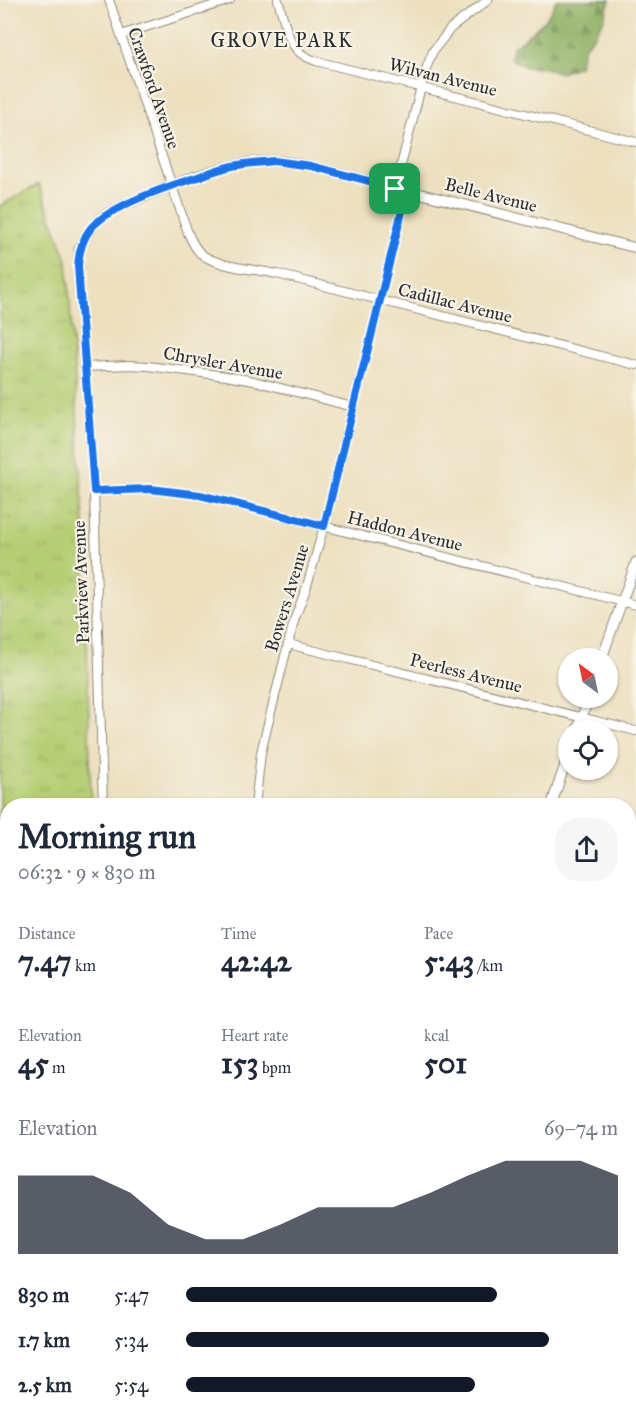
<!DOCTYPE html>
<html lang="en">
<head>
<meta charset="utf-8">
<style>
  :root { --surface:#fff; --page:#f6f6f7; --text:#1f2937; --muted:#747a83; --accent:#111827 }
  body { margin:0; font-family:"IM FELL Great Primer",serif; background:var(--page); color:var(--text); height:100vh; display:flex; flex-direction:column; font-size:22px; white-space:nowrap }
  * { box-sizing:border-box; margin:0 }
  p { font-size:20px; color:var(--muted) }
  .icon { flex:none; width:33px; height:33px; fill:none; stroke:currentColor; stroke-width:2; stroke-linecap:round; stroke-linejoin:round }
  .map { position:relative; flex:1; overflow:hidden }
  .details { position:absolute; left:0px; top:798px; width:636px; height:622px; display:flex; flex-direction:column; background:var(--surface); border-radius:24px 24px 0 0; box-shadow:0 2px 4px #0004 }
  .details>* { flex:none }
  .needle { width:39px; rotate:327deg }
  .fabs { position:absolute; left:558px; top:648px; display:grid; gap:12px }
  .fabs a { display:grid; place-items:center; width:60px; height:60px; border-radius:50%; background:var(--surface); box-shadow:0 2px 4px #0004; font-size:30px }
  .pin { position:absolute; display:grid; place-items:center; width:51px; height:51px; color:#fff; margin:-26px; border-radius:12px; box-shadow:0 3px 9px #0006 }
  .round { display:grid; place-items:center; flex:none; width:63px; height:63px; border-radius:24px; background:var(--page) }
  .head { display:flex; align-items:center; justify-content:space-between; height:102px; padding:0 18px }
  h1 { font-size:33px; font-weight:700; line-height:45px }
  .figures { display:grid; grid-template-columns:repeat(3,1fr); gap:9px; height:102px; padding:6px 18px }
  .figures div { display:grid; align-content:center }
  .figures b { font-size:30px; font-weight:700 }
  .figures small { font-size:16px; font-weight:400 }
  .figures p { font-size:16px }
  .chart { height:168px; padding:12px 18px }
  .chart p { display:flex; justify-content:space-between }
  .chart svg { width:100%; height:108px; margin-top:6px; fill:var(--accent); opacity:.7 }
  ul { padding:0 18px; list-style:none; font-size:20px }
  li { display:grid; grid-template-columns:96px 72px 1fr; align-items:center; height:45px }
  li i { height:15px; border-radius:8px; background:var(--accent) }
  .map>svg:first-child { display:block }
  .grass { fill:url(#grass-tufts); stroke:#707c4f; stroke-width:1.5 }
  .forest { fill:url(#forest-firs); stroke:#5e6e48; stroke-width:1.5 }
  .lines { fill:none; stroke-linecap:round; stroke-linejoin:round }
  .stream { stroke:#5abfd8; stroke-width:3 }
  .minor-casing { stroke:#8c8675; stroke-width:10 }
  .tertiary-casing { stroke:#8c8675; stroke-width:11 }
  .primary-casing { stroke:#8c8675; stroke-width:14 }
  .minor { stroke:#fff; stroke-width:8 }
  .tertiary { stroke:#fff; stroke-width:9 }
  .primary { stroke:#fff; stroke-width:12 }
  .route-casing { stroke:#fff; stroke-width:12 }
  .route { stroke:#1a73e8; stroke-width:8 }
  .labels { text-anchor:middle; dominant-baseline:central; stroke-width:4.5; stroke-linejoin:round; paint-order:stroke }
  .street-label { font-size:18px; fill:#2b2b2b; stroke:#f7f3e8 }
  .neighbourhood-label { font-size:20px; letter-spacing:1.5px; fill:#2b2b2b; stroke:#f7f3e8 }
</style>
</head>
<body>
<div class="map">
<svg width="636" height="1420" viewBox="0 0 636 1420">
  <defs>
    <pattern id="grass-tufts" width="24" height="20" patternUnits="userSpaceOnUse" patternTransform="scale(1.5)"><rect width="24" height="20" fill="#b6ce73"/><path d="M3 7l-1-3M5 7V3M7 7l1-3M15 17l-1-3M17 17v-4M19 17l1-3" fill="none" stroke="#9db164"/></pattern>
    <pattern id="forest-firs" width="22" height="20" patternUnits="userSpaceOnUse" patternTransform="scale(1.5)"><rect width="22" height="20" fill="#90b165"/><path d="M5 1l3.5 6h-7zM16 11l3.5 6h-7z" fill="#769053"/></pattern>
  </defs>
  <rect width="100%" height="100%" fill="#f7f3e8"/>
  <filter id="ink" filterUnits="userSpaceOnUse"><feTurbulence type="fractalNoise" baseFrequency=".0167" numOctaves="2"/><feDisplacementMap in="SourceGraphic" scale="12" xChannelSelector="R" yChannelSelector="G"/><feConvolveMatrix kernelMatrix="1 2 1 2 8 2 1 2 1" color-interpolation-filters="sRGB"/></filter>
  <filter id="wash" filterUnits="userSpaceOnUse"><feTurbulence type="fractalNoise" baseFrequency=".008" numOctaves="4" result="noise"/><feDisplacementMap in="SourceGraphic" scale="24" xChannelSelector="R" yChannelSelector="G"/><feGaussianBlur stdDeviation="1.35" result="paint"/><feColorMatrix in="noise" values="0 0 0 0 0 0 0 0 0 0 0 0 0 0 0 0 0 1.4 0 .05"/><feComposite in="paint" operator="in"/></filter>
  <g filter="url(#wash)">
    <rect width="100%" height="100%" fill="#ede0bf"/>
    <path class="grass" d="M39 184 67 260 84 523 91 805 8 806V1100L0 1101V206Z
      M7 1140 8 1413H76V1420H0V1142Z"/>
    <path class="forest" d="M556 0H610L603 21 593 37 584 47 579 66 561 73 546 68 526 67 511 59 513 47C531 32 548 23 556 0Z"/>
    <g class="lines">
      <path class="stream" d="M0 829H8"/>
    </g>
  </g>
  <g filter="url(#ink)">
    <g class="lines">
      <defs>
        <path id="minor" d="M109 0 188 233C191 240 194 247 200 253 216 267 255 269 277 274L636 365
          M278 0C283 15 287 40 298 51 303 56 310 59 316 61L636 142
          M121 35 230 0
          M395 189 421 87 427 66 433 51 451 28 488 0
          M79 250 78 266 94 491 103 806
          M85 367 129 365 148 366 226 376 254 381 353 407
          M94 491 149 489 200 495 636 605
          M288 644 636 731
          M255 806 261 753 265 736 288 644 295 618 307 586 324 526 407 191
          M628 856 636 858
          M628 1202 636 1200
          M628 1369 636 1367
          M84 1413V1420
          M256 1413 257 1420
          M409 1413 410 1420
          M361 1420 398 1413"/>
        <path id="tertiary" d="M79 250C84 238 90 228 100 219 112 209 127 204 141 198 181 181 230 160 275 161 287 161 299 164 311 166L636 248
          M602 658 636 562
          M577 730 589 698
          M551 806 568 756
          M563 1413 564 1420"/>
        <path id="primary" d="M628 1008 636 1006
          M0 1114 8 1117"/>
      </defs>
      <use href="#minor" class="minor-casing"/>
      <use href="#tertiary" class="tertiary-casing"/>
      <use href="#primary" class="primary-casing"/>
      <use href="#minor" class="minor"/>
      <use href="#tertiary" class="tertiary"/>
      <use href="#primary" class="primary"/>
    </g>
  </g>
  <g class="lines" filter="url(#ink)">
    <defs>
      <path id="route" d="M274 161 311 166 407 191 324 526 200 495 150 489 94 491 78 266C79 251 82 239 91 228 111 205 169 186 198 177 211 172 224 167 238 165 250 163 262 162 274 161Z"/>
    </defs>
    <use href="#route" class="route-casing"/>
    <use href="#route" class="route"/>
  </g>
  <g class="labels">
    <g class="street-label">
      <text transform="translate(443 77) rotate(14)">Wilvan Avenue</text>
      <text transform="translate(154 88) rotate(71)">Crawford Avenue</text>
      <text transform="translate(491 195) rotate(14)">Belle Avenue</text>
      <text transform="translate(455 303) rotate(14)">Cadillac Avenue</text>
      <text transform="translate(223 363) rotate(10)">Chrysler Avenue</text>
      <text transform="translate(405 531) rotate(14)">Haddon Avenue</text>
      <text transform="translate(81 582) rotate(-92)">Parkview Avenue</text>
      <text transform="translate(287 598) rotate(-73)">Bowers Avenue</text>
      <text transform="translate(466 673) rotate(14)">Peerless Avenue</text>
    </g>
    <g class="neighbourhood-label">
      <text x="282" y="40">GROVE PARK</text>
    </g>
  </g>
</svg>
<div class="fabs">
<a><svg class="needle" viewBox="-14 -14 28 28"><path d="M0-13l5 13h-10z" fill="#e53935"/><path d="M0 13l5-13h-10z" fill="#747a83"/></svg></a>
<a><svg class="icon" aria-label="locate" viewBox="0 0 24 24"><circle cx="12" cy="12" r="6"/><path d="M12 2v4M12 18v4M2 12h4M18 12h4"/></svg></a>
</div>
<div class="pin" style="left:395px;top:189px;background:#1e9e55"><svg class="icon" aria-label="arrive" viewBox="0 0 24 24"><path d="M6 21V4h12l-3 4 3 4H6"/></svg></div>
<section class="details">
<div class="head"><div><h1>Morning run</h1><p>06:32 · 9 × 830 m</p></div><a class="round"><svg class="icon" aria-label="share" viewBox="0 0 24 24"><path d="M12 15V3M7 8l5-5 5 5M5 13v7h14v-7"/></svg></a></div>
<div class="figures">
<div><p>Distance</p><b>7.47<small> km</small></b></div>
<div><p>Time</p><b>42:42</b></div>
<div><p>Pace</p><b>5:43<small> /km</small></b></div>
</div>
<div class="figures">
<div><p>Elevation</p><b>45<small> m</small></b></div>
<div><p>Heart rate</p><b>153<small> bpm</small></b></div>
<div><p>kcal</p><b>501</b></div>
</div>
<div class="chart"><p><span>Elevation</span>69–74 m</p>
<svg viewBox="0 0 160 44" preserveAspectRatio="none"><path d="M0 44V12L10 12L20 12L30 19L40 32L50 38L60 38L70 32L80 25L90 25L100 25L110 19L120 12L130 6L140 6L150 6L160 12V44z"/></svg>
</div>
<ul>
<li><b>830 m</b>5:47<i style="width:72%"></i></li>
<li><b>1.7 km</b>5:34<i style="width:84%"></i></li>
<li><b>2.5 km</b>5:54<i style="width:67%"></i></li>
</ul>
</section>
</div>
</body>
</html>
